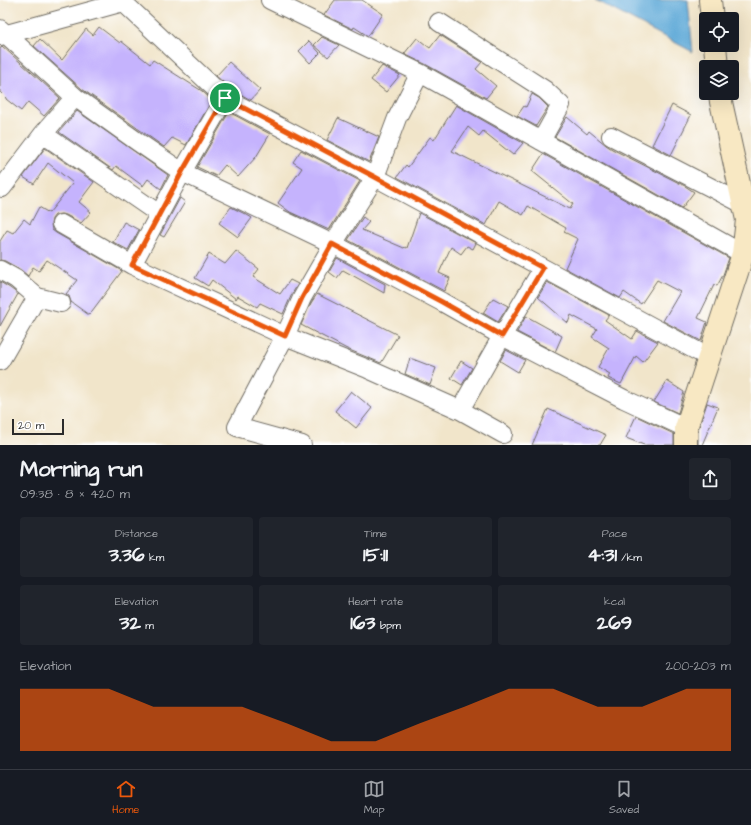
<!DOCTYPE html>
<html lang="en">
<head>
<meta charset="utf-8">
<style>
  :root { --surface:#171b24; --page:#20242c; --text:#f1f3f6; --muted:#9ea1a6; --line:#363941; --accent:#ea580c }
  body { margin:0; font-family:"Architects Daughter",sans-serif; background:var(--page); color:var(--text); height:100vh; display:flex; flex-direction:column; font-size:15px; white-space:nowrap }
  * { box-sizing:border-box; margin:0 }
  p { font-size:13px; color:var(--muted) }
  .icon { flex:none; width:22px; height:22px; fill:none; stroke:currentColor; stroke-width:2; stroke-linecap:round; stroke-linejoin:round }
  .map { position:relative; height:445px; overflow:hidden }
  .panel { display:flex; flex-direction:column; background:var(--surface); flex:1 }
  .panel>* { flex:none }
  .controls { position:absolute; left:699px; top:12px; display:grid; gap:8px }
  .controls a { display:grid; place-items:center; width:40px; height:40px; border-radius:4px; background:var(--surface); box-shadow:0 4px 16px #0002; font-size:20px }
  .scale { position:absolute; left:12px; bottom:10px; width:52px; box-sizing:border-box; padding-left:4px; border:2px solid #2b2b2b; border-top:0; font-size:11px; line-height:14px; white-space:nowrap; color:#2b2b2b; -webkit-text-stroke:3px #fff; paint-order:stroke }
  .pin { position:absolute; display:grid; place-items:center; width:34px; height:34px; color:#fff; margin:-17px; border:2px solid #fff; border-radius:50%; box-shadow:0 1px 4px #0007 }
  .round { display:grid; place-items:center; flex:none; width:42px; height:42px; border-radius:4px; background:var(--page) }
  .headline { display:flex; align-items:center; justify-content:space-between; height:68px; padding:0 20px }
  h1 { font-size:22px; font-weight:700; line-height:30px }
  .metrics { display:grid; grid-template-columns:repeat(3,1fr); gap:6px; height:68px; padding:4px 20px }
  .metrics div { display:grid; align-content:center; border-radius:4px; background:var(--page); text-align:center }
  .metrics b { font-size:20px; font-weight:700 }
  .metrics small { font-size:11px; font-weight:400 }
  .metrics p { font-size:11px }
  .chart { height:112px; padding:8px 20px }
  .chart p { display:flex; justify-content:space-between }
  .chart svg { width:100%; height:72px; margin-top:4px; fill:var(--accent); opacity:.7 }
  .tab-bar { display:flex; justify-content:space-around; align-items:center; height:56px; border-top:1px solid var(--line); background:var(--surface); font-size:11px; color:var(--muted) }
  .tab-bar a { display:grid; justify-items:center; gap:2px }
  .tab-bar .on { color:var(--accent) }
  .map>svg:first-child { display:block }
  .water { fill:#61aad8; stroke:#466a82 }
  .building { fill:#c5b3fd }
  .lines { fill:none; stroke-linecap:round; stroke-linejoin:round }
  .street-casing { stroke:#706c63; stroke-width:20 }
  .secondary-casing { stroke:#706c63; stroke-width:24 }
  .street { stroke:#fff; stroke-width:18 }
  .secondary { stroke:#f8e8c3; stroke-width:22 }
  .route-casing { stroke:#fff; stroke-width:8 }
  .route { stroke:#ea580c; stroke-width:5 }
</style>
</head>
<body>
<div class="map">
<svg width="751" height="445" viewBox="0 0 751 445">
  <rect width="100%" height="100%" fill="#fff"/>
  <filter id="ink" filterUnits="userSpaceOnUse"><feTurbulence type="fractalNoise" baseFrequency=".025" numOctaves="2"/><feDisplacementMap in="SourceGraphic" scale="8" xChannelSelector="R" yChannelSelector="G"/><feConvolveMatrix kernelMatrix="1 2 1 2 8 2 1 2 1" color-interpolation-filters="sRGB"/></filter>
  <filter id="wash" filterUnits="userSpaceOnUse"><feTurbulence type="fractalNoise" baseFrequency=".012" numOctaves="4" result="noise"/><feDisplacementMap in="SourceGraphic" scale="16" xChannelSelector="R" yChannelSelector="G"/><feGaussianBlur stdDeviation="0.9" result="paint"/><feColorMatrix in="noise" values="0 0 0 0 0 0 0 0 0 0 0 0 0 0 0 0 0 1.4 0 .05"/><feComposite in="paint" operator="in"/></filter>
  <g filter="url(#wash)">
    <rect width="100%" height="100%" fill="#f1e5ca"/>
    <path class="water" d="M595 0H688L693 52Z"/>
    <g id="blocks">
      <path class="building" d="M335 0H362L383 14 368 36 354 27 353 29 324 15Z
        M99 27 120 43 121 41 150 64 153 60 202 91 212 100 186 145 172 138 164 147 82 89 34 46 40 39 62 60 86 29 93 35Z
        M440 35 482 62 476 69 496 86 486 98 425 64 404 54 417 38 430 48Z
        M322 37 339 45 328 57 314 45Z
        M309 41 320 53 310 63 299 51Z
        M2 46 60 98 44 116 28 102 21 111 6 99V98L0 92V49Z
        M229 62 260 90 251 100 231 89 216 76Z
        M382 66 400 75 386 92 371 80Z
        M532 94 539 98 548 107 536 126 517 116 524 106 526 107Z
        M456 105 523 143 513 155 483 131 479 136 468 127 452 151 570 209 573 204 532 171 543 154 729 258 723 275 717 286 714 285 698 318 707 322 701 341 663 321 680 292 657 280 641 304 624 292 620 298 565 268 578 239 564 232 566 228 528 206 523 215 499 201 486 225 397 177 406 165 408 167 430 137 434 140Z
        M672 105 691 115 671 155 652 145Z
        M77 111 168 175 161 189 148 179 143 186 116 166 113 170 59 132Z
        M229 112 270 134 256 157 238 177 225 165 216 176 197 167Z
        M567 117 587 134 589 131 606 145 612 149 685 186 694 192 682 208 555 137Z
        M338 118 379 137 369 162 327 140Z
        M45 148 94 182 79 202 91 212 81 223 66 215 61 214 55 215 52 219 51 224 52 230 56 233 122 271 89 315 71 302 69 296 66 294 77 280 47 260 39 271 33 267 28 276 21 270 5 261 0 260V241L7 230 13 233 24 219 30 224 39 207 49 213 73 183 48 163 34 184 23 177Z
        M301 150 360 181 329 230 290 212 278 203 302 168 293 162Z
        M180 198 185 202 164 237 160 235Z
        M231 207 247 215 252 218 238 237 219 223Z
        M419 213 476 243 473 249 467 246 461 254 451 247 439 273 450 278 444 291 348 240 363 217 369 222 362 230 404 248 405 247 407 248Z
        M124 222 139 230 128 250 113 242Z
        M236 251 259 269 253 277 280 294 290 280 298 284 292 294 283 314 260 303 257 307 238 296 236 299 212 280 208 286 195 278 209 254 225 264Z
        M337 258 385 284 384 293 343 270 337 278 329 272Z
        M0 282 10 288 18 294 0 326Z
        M547 282 609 315 605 320 632 339 637 331 658 342 643 362 636 356 621 384 608 378 610 374 598 367 609 348 592 337 597 329 571 315 568 323 538 297Z
        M317 294 398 335 381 363 347 349 301 325 311 303Z
        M493 298 508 306 498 322 483 313Z
        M526 316 562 336 555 352 517 332Z
        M506 350 525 360 518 372 500 361Z
        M410 358 436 368 430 385 405 374Z
        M461 361 472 368 462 385 451 378Z
        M667 381 684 392 678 413 654 402Z
        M351 391 372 408 356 428 335 411Z
        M707 403 718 407 702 445H698V430Z
        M548 409 606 435 600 445H532Z
        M636 416 674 434V445H644L626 438Z"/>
    </g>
  </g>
  <g filter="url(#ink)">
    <use href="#blocks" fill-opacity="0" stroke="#706c63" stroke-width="1"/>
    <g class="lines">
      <defs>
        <path id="street" d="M270 0 420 73 743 254
          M123 2 225 98 375 177 543 268 710 358
          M439 22 545 90 561 105 541 141
          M0 29 75 97 138 142 182 172 333 244 442 302 502 336 624 399 686 428
          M0 36 123 2 125 0
          M225 98 182 172 132 265 285 336 368 369 460 410 502 336 543 268
          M43 134 159 214
          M611 136 743 204
          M2 188 43 134 75 97
          M61 224 132 265
          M0 270 16 279 37 297 61 303
          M0 361 37 297
          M460 410 503 434
          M302 445 237 427 285 336 302 298 333 244 375 177 397 118 420 73"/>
        <path id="secondary" d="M710 0 712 19
          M715 45 717 67
          M686 445V428L743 254 747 220 721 102 720 93"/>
      </defs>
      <use href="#street" class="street-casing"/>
      <use href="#secondary" class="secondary-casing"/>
      <use href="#street" class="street"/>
      <use href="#secondary" class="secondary"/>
    </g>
  </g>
  <g class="lines" filter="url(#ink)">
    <defs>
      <path id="route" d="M225 98 375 177 543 268 502 336 442 302 332 244 302 298 285 336 132 265 182 172Z"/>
    </defs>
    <use href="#route" class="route-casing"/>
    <use href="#route" class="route"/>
  </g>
</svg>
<div class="controls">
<a><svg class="icon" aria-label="locate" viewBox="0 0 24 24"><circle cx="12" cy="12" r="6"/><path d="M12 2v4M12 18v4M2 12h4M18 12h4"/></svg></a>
<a><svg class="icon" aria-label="layers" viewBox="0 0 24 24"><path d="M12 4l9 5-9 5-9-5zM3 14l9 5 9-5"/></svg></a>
</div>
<div class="scale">20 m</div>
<div class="pin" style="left:225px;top:98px;background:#1e9e55"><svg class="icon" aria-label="arrive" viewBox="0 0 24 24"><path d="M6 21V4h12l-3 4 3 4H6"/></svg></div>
</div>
<section class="panel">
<div class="headline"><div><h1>Morning run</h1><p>09:38 · 8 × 420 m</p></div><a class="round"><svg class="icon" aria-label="share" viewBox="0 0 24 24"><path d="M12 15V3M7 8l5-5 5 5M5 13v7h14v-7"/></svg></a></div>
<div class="metrics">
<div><p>Distance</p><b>3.36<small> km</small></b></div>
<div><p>Time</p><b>15:11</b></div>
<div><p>Pace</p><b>4:31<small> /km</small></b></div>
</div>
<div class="metrics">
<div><p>Elevation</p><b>32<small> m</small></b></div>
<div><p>Heart rate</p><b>163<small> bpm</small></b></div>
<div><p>kcal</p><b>269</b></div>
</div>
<div class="chart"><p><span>Elevation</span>200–203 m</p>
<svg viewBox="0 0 160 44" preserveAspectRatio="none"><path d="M0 44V6L10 6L20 6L30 17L40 17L50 17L60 27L70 38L80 38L90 27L100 17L110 6L120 6L130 17L140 17L150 6L160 6V44z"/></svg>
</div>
</section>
<nav class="tab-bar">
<a class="on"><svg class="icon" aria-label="home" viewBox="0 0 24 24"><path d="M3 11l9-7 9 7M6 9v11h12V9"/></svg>Home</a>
<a><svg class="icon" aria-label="map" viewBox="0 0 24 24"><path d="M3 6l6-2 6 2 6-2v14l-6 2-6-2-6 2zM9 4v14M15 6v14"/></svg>Map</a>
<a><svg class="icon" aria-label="saved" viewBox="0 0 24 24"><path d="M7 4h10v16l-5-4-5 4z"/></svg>Saved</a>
</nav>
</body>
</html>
